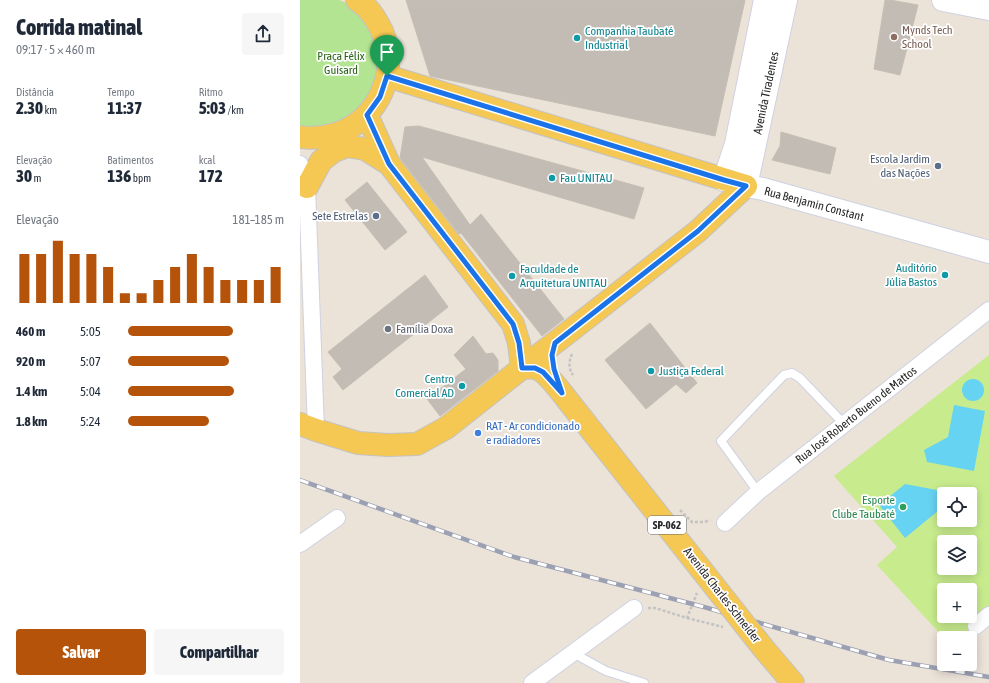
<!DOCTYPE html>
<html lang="pt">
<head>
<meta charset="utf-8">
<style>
  :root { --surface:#fff; --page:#f6f6f7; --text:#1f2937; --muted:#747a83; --accent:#b45309 }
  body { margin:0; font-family:"Asap Condensed",sans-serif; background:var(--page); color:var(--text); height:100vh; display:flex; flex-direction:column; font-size:15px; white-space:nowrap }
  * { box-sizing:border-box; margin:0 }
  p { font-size:13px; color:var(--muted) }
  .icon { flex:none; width:22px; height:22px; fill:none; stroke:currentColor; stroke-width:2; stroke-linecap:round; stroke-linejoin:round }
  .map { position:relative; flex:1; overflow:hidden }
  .side { display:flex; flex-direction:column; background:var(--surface); width:300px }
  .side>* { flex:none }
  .fabs { position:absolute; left:637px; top:487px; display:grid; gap:8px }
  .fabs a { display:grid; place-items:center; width:40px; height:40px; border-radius:4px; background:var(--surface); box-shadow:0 2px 10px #0003; font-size:20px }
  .pin { position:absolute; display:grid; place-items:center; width:34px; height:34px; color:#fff; margin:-41px -17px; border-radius:50% 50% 50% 0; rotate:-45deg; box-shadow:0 0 4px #0007 }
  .pin .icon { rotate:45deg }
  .round { display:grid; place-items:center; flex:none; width:42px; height:42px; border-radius:4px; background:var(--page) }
  .head { display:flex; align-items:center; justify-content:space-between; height:68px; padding:0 16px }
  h1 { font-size:22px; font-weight:800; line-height:30px }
  .figures { display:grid; grid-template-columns:repeat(3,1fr); gap:6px; height:68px; padding:4px 16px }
  .figures div { display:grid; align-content:center }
  .figures b { font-size:17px; font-weight:800 }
  .figures small { font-size:11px; font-weight:400 }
  .figures p { font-size:11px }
  .chart { height:112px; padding:8px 16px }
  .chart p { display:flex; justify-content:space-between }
  .chart svg { width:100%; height:72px; margin-top:4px; stroke:var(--accent); stroke-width:6 }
  .button { display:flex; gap:8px; margin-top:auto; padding:8px 16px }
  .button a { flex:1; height:46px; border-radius:4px; background:var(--accent); color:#fff; font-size:16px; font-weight:800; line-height:46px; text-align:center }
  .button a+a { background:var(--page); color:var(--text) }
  ul { padding:0 16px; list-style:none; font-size:13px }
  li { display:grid; grid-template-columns:64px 48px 1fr; align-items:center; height:30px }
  li i { height:10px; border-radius:5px; background:var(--accent) }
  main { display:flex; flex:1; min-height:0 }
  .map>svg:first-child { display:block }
  .green { fill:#b2e492 }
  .pitch { fill:#c8ec8d; fill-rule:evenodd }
  .water { fill:#66d3f2 }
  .building { fill:#c3bcb5; stroke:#c6beb2 }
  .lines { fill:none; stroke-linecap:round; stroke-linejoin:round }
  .service-casing { stroke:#ced2e2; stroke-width:10 }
  .minor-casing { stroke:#ced2e2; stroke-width:18 }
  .secondary-casing { stroke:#ced2e2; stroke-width:24 }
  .primary-casing { stroke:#c3c3c3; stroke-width:24 }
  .path { stroke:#c3c3c3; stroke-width:2.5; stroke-dasharray:3 2; stroke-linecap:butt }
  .service { stroke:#fff; stroke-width:8 }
  .minor { stroke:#fff; stroke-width:16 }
  .secondary { stroke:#fff; stroke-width:22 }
  .primary { stroke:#f5c853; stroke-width:22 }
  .rail-casing { stroke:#9ba0b3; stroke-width:4.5 }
  .rail { stroke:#fff; stroke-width:3; stroke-dasharray:9; stroke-linecap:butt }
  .primary-bridge-casing { stroke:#c3c3c3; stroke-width:24; stroke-linecap:butt }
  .primary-bridge { stroke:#f5c853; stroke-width:22 }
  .route-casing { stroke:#fff; stroke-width:8 }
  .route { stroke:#1a73e8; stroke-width:5 }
  .education-dot { fill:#8d6e63; stroke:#fff; stroke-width:1.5 }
  .culture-dot { fill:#0f9aa8; stroke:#fff; stroke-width:1.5 }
  .service-dot { fill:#5c6f8a; stroke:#fff; stroke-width:1.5 }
  .worship-dot { fill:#6b7280; stroke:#fff; stroke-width:1.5 }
  .shop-dot { fill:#3f7fe0; stroke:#fff; stroke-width:1.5 }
  .leisure-dot { fill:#2e9e5b; stroke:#fff; stroke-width:1.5 }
  .labels { text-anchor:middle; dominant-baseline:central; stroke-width:3.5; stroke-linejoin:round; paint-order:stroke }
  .shield { fill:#fff; stroke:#686868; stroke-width:1 }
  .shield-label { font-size:11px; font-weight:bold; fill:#282828 }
  .education-label { font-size:12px; fill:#785e54; stroke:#fff; text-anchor:start }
  .culture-label { font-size:12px; fill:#0d838f; stroke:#fff; text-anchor:start }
  .park-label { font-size:12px; fill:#2a6617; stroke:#fff }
  .street-label { font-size:12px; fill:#282828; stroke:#fff }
  .service-label { font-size:12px; fill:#4e5e75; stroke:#fff; text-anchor:end }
  .worship-label { font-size:12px; fill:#5b616d; stroke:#fff; text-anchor:start }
  .shop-label { font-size:12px; fill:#366cbe; stroke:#fff; text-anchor:start }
  .leisure-label { font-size:12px; fill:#27864d; stroke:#fff; text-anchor:end }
</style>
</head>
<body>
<main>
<section class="side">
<div class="head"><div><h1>Corrida matinal</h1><p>09:17 · 5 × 460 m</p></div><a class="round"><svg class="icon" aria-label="share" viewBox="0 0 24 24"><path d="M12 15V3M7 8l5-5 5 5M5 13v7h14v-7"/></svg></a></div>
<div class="figures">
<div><p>Distância</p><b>2.30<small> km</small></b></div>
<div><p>Tempo</p><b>11:37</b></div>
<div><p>Ritmo</p><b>5:03<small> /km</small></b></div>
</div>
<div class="figures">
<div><p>Elevação</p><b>30<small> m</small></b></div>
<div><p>Batimentos</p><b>136<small> bpm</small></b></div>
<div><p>kcal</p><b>172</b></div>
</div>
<div class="chart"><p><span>Elevação</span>181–185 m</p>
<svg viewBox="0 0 160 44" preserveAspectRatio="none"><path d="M5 44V14M15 44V14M25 44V6M35 44V14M45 44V14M55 44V22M65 44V38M75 44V38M85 44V30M95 44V22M105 44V14M115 44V22M125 44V30M135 44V30M145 44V30M155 44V22"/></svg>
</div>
<ul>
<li><b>460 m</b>5:05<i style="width:67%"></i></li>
<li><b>920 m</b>5:07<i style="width:65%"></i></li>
<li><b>1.4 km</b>5:04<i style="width:68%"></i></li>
<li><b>1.8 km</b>5:24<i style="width:52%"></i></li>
</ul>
<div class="button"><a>Salvar</a><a>Compartilhar</a></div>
</section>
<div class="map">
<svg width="689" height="683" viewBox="0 0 689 683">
  <rect width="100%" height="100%" fill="#ebe2d8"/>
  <path class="green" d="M0 0H39L46 3 57 11 74 31 82 70 61 117 0 136Z"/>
  <path class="pitch" d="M689 355V617L665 638H644L577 565 597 547 534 476ZM644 494H670V520H644ZM644 542H670V568H644ZM644 590H670V616H644Z"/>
  <path class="water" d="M662 390a11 11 0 1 1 22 0a11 11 0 1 1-22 0Z
    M654 405 685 411 674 471 627 462 624 450 648 437Z
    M605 484 658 494H644V506L605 538 579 505Z"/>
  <path class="building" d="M106 0H445L415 136 130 76Z
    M585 0H590L618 5 600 75 574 69Z
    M119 126 344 188 334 219 122 157 170 225 181 214 264 319 242 336 161 233 159 234 100 158 105 127Z
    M481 132 536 148 530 174 472 160 480 146Z
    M67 182 107 232 85 250 45 200Z
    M125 275 148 307 43 390 33 377 42 369 28 352Z
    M350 323 397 383 386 393 376 384 346 409 305 360Z
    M173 336 186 354 193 353 198 360V371L140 416 127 399 166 369 154 355Z"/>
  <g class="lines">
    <defs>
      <path id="service" d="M458 492 421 441 458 402 484 375 492 373 500 378 544 424
        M273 653 306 671 344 683"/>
      <path id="minor" d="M0 164 7 187 16 430
        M425 523 458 492 689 310
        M0 544 37 518
        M676 626 689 615
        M232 683 334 608"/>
      <path id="secondary" d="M486 0 446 186 463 189 657 243 689 252
        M643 0 689 9
        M424 180 436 144 465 0"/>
      <path id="primary" d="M87 76 446 186
        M67 115 89 164 213 324 219 343 222 368
        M0 137C13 139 27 137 39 133 80 117 99 71 82 31 78 23 73 14 67 8 64 5 61 3 57 0
        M7 187 21 161 34 151 47 146 65 149 89 164
        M222 368C226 368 231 367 235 368 245 370 262 393 269 402
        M0 424 16 430 58 443 88 445 117 444 146 428 222 368 270 331 398 231 446 186
        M464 649 493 683"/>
    </defs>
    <use href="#service" class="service-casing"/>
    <use href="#minor" class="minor-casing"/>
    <use href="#secondary" class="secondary-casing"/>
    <use href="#primary" class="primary-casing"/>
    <path class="path" d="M272 354C269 361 268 368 273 375
      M380 510 392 522H405L410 520
      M348 608H355L387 618 397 593
      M387 618 423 627"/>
    <use href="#service" class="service"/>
    <use href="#minor" class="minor"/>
    <use href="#secondary" class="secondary"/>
    <use href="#primary" class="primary"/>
    <defs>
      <path id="rail" d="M0 480 214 557 404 607 589 660 689 677"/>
    </defs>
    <use href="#rail" class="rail-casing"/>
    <use href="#rail" class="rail"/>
    <defs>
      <path id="primary-bridge" d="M269 402 464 649"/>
    </defs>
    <use href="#primary-bridge" class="primary-bridge-casing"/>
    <use href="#primary-bridge" class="primary-bridge"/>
  </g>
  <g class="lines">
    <defs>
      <path id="route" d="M87 76 424 180 446 186 398 231 255 343 252 355 254 369 262 393 243 372 235 368H222L219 343 213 324 89 164 67 115 80 97Z"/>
    </defs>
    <use href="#route" class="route-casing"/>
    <use href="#route" class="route"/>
  </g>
  <circle class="education-dot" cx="594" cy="37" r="4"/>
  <g class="culture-dot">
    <circle cx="277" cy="38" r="4"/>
    <circle cx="252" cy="178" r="4"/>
    <circle cx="645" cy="275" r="4"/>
    <circle cx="212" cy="276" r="4"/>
    <circle cx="351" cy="371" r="4"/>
    <circle cx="162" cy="386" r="4"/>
  </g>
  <g class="service-dot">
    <circle cx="638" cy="166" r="4"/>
    <circle cx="76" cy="216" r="4"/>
  </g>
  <circle class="worship-dot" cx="88" cy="329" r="4"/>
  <circle class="shop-dot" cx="178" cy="433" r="4"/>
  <circle class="leisure-dot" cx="603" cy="507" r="4"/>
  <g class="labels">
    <rect class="shield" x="348" y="516" width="38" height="18" rx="3"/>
    <g class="shield-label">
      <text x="367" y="525">SP-062</text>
    </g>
    <g class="education-label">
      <text x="602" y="30">Mynds Tech<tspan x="602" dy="14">School</tspan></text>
    </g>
    <g class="culture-label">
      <text x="285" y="31">Companhia Taubaté<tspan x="285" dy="14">Industrial</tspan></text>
      <text x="260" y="178">Fau UNITAU</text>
      <text x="637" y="268" text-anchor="end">Auditório<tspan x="637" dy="14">Júlia Bastos</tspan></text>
      <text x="220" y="269">Faculdade de<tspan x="220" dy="14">Arquitetura UNITAU</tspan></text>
      <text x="359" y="371">Justiça Federal</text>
      <text x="154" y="379" text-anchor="end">Centro<tspan x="154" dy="14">Comercial AD</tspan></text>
    </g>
    <g class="park-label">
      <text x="41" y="56">Praça Félix<tspan x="41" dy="14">Guisard</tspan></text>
    </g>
    <g class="street-label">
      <text transform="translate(466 93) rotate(-78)">Avenida Tiradentes</text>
      <text transform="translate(514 204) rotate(15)">Rua Benjamin Constant</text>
      <text transform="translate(556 415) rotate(-38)">Rua José Roberto Bueno de Mattos</text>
      <text transform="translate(422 595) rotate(52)">Avenida Charles Schneider</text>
    </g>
    <g class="service-label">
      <text x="630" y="159">Escola Jardim<tspan x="630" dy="14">das Nações</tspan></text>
      <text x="68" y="216">Sete Estrelas</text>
    </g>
    <g class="worship-label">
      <text x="96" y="329">Família Doxa</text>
    </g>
    <g class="shop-label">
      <text x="186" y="426">RAT - Ar condicionado<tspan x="186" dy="14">e radiadores</tspan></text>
    </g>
    <g class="leisure-label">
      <text x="595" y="500">Esporte<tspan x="595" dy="14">Clube Taubaté</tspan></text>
    </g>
  </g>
</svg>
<div class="fabs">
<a><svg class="icon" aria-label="locate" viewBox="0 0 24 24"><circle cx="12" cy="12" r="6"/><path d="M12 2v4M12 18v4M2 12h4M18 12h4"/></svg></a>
<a><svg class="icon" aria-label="layers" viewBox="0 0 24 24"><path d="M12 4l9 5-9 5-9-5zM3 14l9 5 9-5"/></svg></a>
<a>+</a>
<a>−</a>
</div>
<div class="pin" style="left:87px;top:76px;background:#1e9e55"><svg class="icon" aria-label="arrive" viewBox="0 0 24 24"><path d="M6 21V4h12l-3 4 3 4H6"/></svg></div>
</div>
</main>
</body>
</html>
